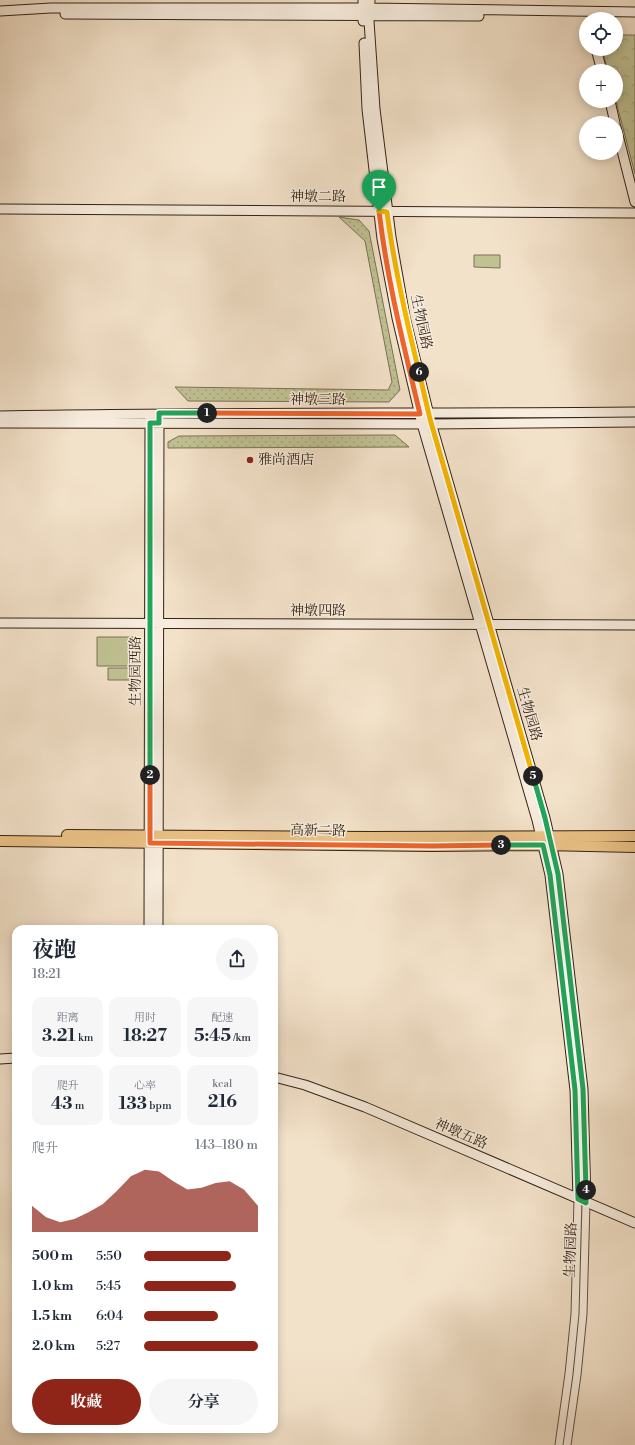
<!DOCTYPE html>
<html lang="zh">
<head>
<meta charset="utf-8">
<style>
  :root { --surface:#fff; --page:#f6f6f7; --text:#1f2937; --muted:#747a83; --accent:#8f2418 }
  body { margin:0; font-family:"Libre Bodoni","Noto Serif SC",serif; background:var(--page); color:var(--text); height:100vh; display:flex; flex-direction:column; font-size:15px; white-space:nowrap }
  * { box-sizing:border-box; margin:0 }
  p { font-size:13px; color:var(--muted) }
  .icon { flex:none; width:22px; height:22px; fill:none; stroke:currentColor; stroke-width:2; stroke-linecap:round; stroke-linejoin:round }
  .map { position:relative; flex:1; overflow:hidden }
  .sheet { position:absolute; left:12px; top:925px; width:266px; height:508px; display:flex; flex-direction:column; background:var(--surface); border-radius:12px; box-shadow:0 2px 10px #0003 }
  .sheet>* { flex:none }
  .fabs { position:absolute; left:579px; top:12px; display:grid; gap:8px }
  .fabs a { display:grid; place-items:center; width:44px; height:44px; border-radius:50%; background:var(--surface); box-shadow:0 2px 10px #0003; font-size:20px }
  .pin { position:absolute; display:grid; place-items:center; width:34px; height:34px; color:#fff; margin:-41px -17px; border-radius:50% 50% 50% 0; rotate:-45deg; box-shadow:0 0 4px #0007 }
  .pin .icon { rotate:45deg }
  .km { position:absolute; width:20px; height:20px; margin:-10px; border-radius:50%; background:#222; color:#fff; font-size:11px; line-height:20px; text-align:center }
  .round { display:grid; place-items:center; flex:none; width:42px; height:42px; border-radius:21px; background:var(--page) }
  .overview { display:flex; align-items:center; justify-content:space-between; height:68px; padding:0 20px }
  h1 { font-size:22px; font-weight:700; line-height:30px }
  .stats { display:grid; grid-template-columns:repeat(3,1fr); gap:6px; height:68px; padding:4px 20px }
  .stats div { display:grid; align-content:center; border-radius:10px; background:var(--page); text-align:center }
  .stats b { font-size:17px; font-weight:700 }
  .stats small { font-size:11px; font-weight:400 }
  .stats p { font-size:11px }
  .chart { height:112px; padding:8px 20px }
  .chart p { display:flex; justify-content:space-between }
  .chart svg { width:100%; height:72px; margin-top:4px; fill:var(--accent); opacity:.7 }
  .button { display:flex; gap:8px; margin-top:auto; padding:8px 20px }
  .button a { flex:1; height:46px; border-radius:24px; background:var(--accent); color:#fff; font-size:16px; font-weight:700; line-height:46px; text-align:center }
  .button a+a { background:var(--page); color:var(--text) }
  ul { padding:0 20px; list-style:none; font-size:13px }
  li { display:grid; grid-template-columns:64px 48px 1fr; align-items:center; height:30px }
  li i { height:10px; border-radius:5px; background:var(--accent) }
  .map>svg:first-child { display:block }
  .grass { fill:url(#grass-dots); stroke:#7a7254 }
  .park { fill:url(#park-crowns); stroke:#7a7254 }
  .pitch { fill:#c0c294; stroke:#7a7254 }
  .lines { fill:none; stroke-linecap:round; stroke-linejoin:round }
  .street-casing { stroke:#645342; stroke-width:9 }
  .secondary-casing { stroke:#352314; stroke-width:11 }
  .primary-casing { stroke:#352314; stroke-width:12 }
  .street { stroke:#f7ecdd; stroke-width:7 }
  .secondary { stroke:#f7ecdd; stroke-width:9 }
  .primary { stroke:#eac185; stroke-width:10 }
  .split-1-casing { stroke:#fff; stroke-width:8 }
  .split-2-casing { stroke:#fff; stroke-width:8 }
  .split-3-casing { stroke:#fff; stroke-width:8 }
  .split-4-casing { stroke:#fff; stroke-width:8 }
  .split-5-casing { stroke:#fff; stroke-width:8 }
  .split-6-casing { stroke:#fff; stroke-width:8 }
  .split-7-casing { stroke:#fff; stroke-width:8 }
  .split-1 { stroke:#f0652b; stroke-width:5 }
  .split-2 { stroke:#22a559; stroke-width:5 }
  .split-3 { stroke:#f0652b; stroke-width:5 }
  .split-4 { stroke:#22a559; stroke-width:5 }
  .split-5 { stroke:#22a559; stroke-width:5 }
  .split-6 { stroke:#f5b400; stroke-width:5 }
  .split-7 { stroke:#f5b400; stroke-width:5 }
  .poi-dot { fill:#8f2418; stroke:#f7ecdd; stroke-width:1.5 }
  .labels { text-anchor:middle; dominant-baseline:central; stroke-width:3; stroke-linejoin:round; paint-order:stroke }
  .street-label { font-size:14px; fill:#352314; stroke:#f7ecdd }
  .poi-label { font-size:14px; fill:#352314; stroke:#f7ecdd; text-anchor:start }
</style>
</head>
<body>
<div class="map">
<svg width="635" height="1445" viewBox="0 0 635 1445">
  <defs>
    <pattern id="grass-dots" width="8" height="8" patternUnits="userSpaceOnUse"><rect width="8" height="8" fill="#c0c294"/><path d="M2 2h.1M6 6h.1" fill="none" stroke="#a6a67f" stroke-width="1.8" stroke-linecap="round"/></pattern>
    <pattern id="park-crowns" width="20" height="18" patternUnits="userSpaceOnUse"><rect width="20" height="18" fill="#c0c294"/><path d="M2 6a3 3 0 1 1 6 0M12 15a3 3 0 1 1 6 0" fill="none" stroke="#a6a67f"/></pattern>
  </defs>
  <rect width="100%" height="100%" fill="#f3e2ca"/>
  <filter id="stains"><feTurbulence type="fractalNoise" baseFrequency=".005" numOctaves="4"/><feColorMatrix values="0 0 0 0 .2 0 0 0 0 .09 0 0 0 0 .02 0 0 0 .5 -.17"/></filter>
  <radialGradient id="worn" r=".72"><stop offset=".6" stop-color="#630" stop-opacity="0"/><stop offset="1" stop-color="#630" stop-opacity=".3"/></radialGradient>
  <path class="grass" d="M339 217 359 220 369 231 400 390 389 402 188 401 175 387 388 390 392 382 365 241Z
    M395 435 409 447 168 448V442L179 436Z"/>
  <path class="park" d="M616 35H635V174L616 101V71H608L602 49H616Z"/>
  <path class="pitch" d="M474 255H500V268L474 267Z
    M97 637H133L132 666H97Z
    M108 668H134V680H108Z"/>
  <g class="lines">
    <defs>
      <path id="street" d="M559 1445 569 1374 575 1314 578 1199
        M567 1445 577 1375 583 1314 586 1203"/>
      <path id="secondary" d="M363 0V21
        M370 0 369 21 375 109 391 237 405 317 430 419 545 818 558 874 583 1089 586 1203
        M0 11 51 8H369L635 12
        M65 14 479 16
        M364 43 367 109 382 239 397 318 422 424 537 820 550 875 575 1090 578 1199
        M596 49 602 71
        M610 101 615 123
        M616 127 635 202
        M0 209 635 213
        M0 416C212 412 423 414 635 412
        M0 423 431 424 635 422
        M0 623 635 625
        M149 929 150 418
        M158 929 159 418
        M0 1059 16 1058
        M274 1077 305 1085 365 1107 635 1223"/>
      <path id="primary" d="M67 835 370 837 635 836
        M0 841 432 846 543 845 635 847"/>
    </defs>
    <use href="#street" class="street-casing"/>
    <use href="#secondary" class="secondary-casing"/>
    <use href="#primary" class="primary-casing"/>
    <use href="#street" class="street"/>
    <use href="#secondary" class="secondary"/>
    <use href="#primary" class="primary"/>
  </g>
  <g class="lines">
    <defs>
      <path id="split-1" d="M207 413 420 414C404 347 387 280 379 211"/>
      <path id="split-2" d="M150 775V423H159V413H207"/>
      <path id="split-3" d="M150 775V843L432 846 501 845"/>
      <path id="split-4" d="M501 845H543L550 875 575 1090 578 1199 586 1203V1190"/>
      <path id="split-5" d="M533 776 545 818 558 874 583 1089 586 1190"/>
      <path id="split-6" d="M419 372 430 419 533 776"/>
      <path id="split-7" d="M379 211 387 212C394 266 406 319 419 372"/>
    </defs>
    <use href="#split-1" class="split-1-casing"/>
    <use href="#split-2" class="split-2-casing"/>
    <use href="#split-3" class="split-3-casing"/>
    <use href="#split-4" class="split-4-casing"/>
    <use href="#split-5" class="split-5-casing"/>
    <use href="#split-6" class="split-6-casing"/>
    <use href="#split-7" class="split-7-casing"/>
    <use href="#split-1" class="split-1"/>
    <use href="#split-2" class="split-2"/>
    <use href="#split-3" class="split-3"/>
    <use href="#split-4" class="split-4"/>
    <use href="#split-5" class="split-5"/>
    <use href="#split-6" class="split-6"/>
    <use href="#split-7" class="split-7"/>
  </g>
  <circle class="poi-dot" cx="250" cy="460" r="4"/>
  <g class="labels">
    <g class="street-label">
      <text x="318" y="197">神墩二路</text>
      <text transform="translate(421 322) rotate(78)">生物园路</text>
      <text x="318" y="400">神墩三路</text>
      <text x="318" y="611">神墩四路</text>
      <text transform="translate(136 671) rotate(-90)">生物园西路</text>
      <text transform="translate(529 714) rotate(74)">生物园路</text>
      <text transform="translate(318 831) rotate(1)">高新二路</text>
      <text transform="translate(461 1134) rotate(23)">神墩五路</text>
      <text transform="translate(571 1250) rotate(-88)">生物园路</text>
    </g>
    <g class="poi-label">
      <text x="258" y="460">雅尚酒店</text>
    </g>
  </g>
  <rect width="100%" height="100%" filter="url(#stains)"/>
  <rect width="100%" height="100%" fill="url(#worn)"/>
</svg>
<div class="fabs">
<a><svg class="icon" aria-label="locate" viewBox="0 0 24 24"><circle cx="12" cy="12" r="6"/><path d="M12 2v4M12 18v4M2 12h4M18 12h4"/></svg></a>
<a>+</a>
<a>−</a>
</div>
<div class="pin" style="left:379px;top:211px;background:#1e9e55"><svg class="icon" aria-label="arrive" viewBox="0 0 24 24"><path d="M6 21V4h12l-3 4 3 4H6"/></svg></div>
<b class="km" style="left:207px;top:413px">1</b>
<b class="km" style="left:150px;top:775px">2</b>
<b class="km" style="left:501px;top:845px">3</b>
<b class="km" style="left:586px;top:1190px">4</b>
<b class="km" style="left:533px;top:776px">5</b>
<b class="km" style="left:419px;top:372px">6</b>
<section class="sheet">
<div class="overview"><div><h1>夜跑</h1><p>18:21</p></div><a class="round"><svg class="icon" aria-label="share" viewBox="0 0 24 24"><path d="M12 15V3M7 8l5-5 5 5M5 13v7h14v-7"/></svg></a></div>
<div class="stats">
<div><p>距离</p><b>3.21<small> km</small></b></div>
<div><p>用时</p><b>18:27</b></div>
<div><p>配速</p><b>5:45<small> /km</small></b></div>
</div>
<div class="stats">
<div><p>爬升</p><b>43<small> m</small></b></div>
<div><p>心率</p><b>133<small> bpm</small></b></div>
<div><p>kcal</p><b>216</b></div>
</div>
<div class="chart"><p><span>爬升</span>143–180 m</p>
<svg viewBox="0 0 160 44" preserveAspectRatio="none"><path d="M0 44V28L10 35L20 38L30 36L40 32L50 27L60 19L70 10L80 6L90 7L100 13L110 18L120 17L130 14L140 13L150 18L160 28V44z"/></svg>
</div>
<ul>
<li><b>500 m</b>5:50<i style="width:76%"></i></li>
<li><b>1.0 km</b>5:45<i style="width:81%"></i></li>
<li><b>1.5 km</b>6:04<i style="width:65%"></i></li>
<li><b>2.0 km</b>5:27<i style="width:100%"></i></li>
</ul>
<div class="button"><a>收藏</a><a>分享</a></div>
</section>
</div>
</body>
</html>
